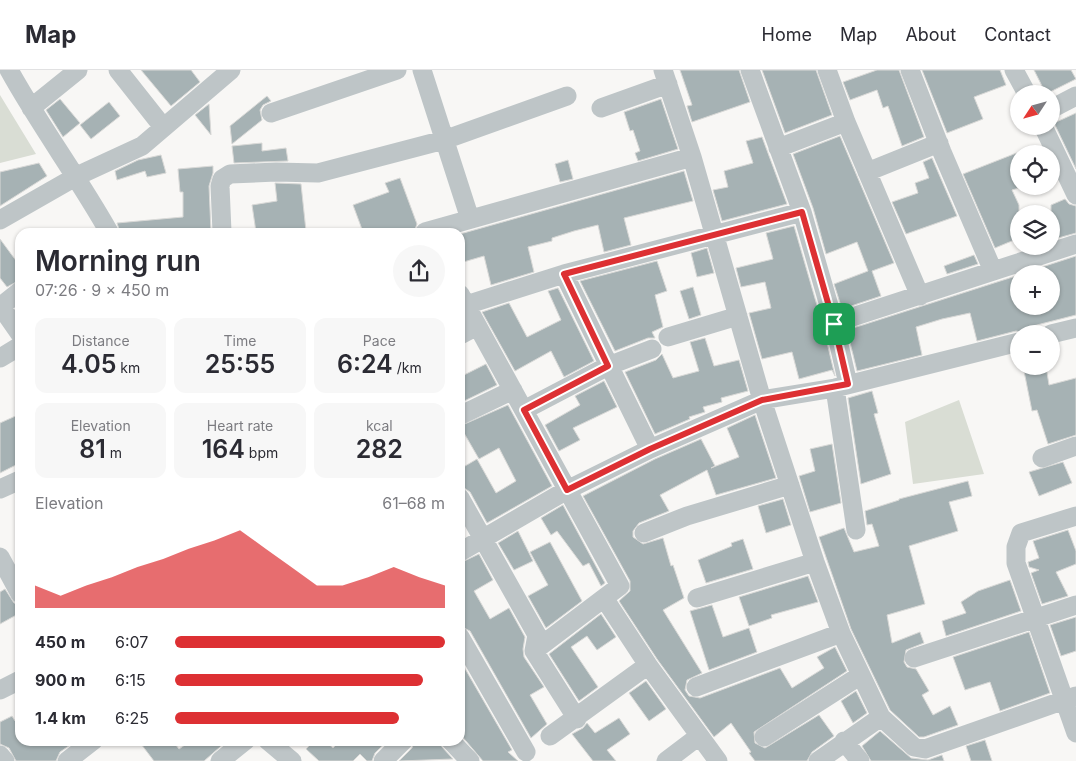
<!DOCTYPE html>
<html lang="en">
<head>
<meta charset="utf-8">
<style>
  :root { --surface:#fff; --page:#f7f7f7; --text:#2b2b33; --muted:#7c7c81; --line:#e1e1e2; --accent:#dd3033 }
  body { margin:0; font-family:Inter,sans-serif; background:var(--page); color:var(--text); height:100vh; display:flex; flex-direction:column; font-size:19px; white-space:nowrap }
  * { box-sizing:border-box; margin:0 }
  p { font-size:16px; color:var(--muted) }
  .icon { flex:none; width:28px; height:28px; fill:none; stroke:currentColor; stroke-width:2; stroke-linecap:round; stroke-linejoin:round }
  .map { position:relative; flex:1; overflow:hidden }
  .side { position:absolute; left:15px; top:158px; width:450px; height:518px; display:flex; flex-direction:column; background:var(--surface); border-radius:15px; box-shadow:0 1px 4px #0004 }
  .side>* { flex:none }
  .needle { width:32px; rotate:234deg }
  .controls { position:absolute; left:1010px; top:15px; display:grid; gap:10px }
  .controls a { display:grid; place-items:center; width:50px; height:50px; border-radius:50%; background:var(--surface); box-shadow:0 1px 4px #0004; font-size:25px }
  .pin { position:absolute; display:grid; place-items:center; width:42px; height:42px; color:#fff; margin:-21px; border-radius:10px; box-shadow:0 2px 8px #0006 }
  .round { display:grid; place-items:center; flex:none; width:52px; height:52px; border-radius:26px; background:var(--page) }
  .head { display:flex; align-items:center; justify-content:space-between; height:85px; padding:0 20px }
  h1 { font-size:28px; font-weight:600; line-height:38px }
  .metrics { display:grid; grid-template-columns:repeat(3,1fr); gap:8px; height:85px; padding:5px 20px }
  .metrics div { display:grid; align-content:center; border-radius:12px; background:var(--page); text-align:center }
  .metrics b { font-size:25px; font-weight:600 }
  .metrics small { font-size:14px; font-weight:400 }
  .metrics p { font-size:14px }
  .chart { height:140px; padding:10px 20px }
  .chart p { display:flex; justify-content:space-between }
  .chart svg { width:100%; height:90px; margin-top:5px; fill:var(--accent); opacity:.7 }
  ul { padding:0 20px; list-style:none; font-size:16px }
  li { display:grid; grid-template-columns:80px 60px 1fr; align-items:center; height:38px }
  li i { height:12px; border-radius:6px; background:var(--accent) }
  header { display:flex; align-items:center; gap:30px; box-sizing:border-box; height:70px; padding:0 25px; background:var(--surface); border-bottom:1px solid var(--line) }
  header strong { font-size:24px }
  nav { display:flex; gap:28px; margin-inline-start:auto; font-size:18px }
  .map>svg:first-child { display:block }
  .green { fill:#d9ddd4 }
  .building { fill:#a6b2b4; stroke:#d9d9d7 }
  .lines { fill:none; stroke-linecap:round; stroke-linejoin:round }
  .minor { stroke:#bec5c7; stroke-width:19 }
  .route-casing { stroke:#fff; stroke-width:10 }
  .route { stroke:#dd3033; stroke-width:6 }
</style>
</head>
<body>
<header>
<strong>Map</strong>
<nav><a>Home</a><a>Map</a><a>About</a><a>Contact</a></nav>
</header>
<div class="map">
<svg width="1076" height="691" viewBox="0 0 1076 691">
  <rect width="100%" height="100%" fill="#f8f7f5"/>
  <path class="green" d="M0 25 36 84 0 93Z
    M959 330 984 404 913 414 905 352Z"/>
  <path class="building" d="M141 0H191L200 12 171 36Z
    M680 0H739L750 32 692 52 687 36 692 35Z
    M762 0H816L832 45 785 63Z
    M877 0H899L924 67 902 76 888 36 883 38 877 20 850 30 843 12Z
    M922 0H1000L1006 15 974 27 983 49 947 63Z
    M1034 0H1071L1076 9 1046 24Z
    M267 26 271 31 263 35 260 40 262 50 232 74 230 56Z
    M60 29 80 53 63 67 46 40Z
    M661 29 678 79 638 91 635 83 640 81 633 60 630 61 624 42Z
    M109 32 120 46 91 69 80 55Z
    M209 34 211 65 195 45Z
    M1076 43V99L1054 53Z
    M840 66 894 193 872 201 881 226 842 239 834 214 868 201 857 172 826 184 813 138 793 84Z
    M762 67 787 134 722 151 713 120 728 117 724 101 753 93 746 71Z
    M262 73V81L286 78 288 91 234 93 232 76Z
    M1019 82V118L1012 120 1019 135V168L995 178 963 104Z
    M161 85 166 103 147 107 145 101 117 110 115 101 138 90Z
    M932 88 957 146 906 164 892 132 918 123 915 113 929 108 923 92Z
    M568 90 573 109 560 112 555 94Z
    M39 93 47 106 0 136V102Z
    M213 96V103L209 116 211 162H120L117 153 183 147V122H180L178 99Z
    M684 101 693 131 624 148 631 175 604 182 598 155 574 161 552 168V171L528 177 534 202 491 215 484 186 460 193V164Z
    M400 108 417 154 414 162H363L353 135 389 122 385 113Z
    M275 113 301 114 306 161 256 162 252 135 277 131Z
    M1065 129 1069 134 1076 136V163L1051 170V135Z
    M794 156 823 256 835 306 832 300 799 309 792 282 762 289 749 243 771 238 765 212 741 217 736 198 773 189 766 163Z
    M0 169 20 196V210L7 217 0 208Z
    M707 178 714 203 697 207 691 183Z
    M974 185 978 194 947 204 944 196Z
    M1076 186V245L1029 257 1030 264 1016 261 977 271 970 243 942 249 916 257 922 285 857 301 847 260 1019 205V236H1051V204H1045L1042 197Z
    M657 191 667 221 655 225 663 257 652 262 655 268H648L615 281 580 211Z
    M693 217 701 245 689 249 680 221Z
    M558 218 594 291 564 307 551 281 515 301 482 242 509 233 527 267 561 250 548 221Z
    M705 268 714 296 739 290 748 321 721 328 722 332 703 337 705 342 689 347 690 349 655 364 625 302 656 290 662 284 673 308 699 301 690 272Z
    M486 294 497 315 460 333V307Z
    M1023 296H1046L1049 315 1076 308V365L1048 374 1037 340 1032 341Z
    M604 311 617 337 573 358 580 370 559 381 545 355 580 335 575 326Z
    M872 321 878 343 874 344 891 404 861 414 848 328Z
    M508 335 552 416 487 453 470 422 460 415V399L477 389 496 423 516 411 499 378 479 389 464 363 460 365V356Z
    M20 344V393L0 403V353Z
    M755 345 776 408 716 425 707 400 660 425 669 441 639 453 633 461V467L643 474 663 468 671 496 673 495 684 528 663 540 702 603 687 610 685 620 689 626 700 628 780 598 792 618 824 598 817 587 835 577 847 601 754 662 755 673 765 678 819 645 834 666 812 682 807 691H755L749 683 751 682 731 653 714 667 657 589 619 531 630 521V511L583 426 655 389 701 369 715 396 711 398 739 387 727 358Z
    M832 374 841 433 810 442 799 406 815 401 810 379Z
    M1063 392 1072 413 1039 426 1029 402Z
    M968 411 972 426 949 432 958 461 909 476 925 534 887 545 892 573 920 562 924 573 906 580 904 592 907 597 916 599 929 621 922 625 933 645 950 636 958 655 924 667H919L890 640 851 559 819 467 844 458 854 482 879 476 872 454 867 455 865 441 899 430V429Z
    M783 429 791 455 766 463 758 436Z
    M563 435 605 513 601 516 589 493 583 496 557 461 551 465 541 448Z
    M1068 460 1076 481V494L1056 502 1068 526 1042 534 1031 503 1039 500 1029 497 1028 492 1039 488 1033 471Z
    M518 461 533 491 514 500 498 473Z
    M743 469 753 499 706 513 698 490 732 476 731 473Z
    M550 472 582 531 546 558 528 526 548 515 530 482Z
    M479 484 493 510 474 521 490 549 509 538 525 567 523 579 524 587 544 617 530 625 547 654 531 668 470 561 460 556V493Z
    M808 506 818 532 771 545 772 548 749 556 739 527Z
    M1010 510 1021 541 946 566 942 551 966 543 961 532 978 521Z
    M5 519 14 533 20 535V543L0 554V522Z
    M712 535 723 567 749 558 757 582 709 600 690 541Z
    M601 544 616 567 597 580 587 566 571 577 598 617 579 631 549 584Z
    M1076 547V581L1061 586 1050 555Z
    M1029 562 1050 623 1000 641 990 612 965 620 953 587Z
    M460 590 512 680 508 682 518 691H483L460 664Z
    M646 611 666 639 649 651 629 623Z
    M856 621 867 643 853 653 841 631Z
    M12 646 15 651 20 647V670H66L70 675 60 682 56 691H16L9 678 0 674V652Z
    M619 648 630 664 607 680 616 691H593L572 664 583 658 587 653 595 663Z
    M880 661 911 688 928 690 942 685 944 691H871L862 676Z
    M138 670H172L179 679 192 670H228L204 691H154Z
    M315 670H324L333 678 341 670H388L375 683 372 691H367L360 684 353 691H319L306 679Z
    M415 670H439L442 677 453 689 399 691 412 678Z
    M985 670 992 691H971L966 676Z"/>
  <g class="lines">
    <path class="minor" d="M9 0C40 56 78 107 109 162
      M118 0 163 57
      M422 0 470 149
      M663 0 692 87 762 330 815 492 841 563 881 647 914 677 925 679 1076 626
      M750 0 802 142 834 253 848 314
      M827 0 846 52 920 226
      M910 0 942 82 993 201
      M1014 0 1027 24
      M31 38 78 0
      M601 38 668 14
      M1051 39 1076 26
      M271 43 397 0
      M1043 56 1076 125
      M778 78 846 52
      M867 102 939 73
      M0 150 77 106 142 76 231 0
      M222 162 220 116 222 109 230 104 276 102 318 103 444 70 567 26
      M425 162 692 87
      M564 204 650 379
      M20 221 5 233 4 241 20 264
      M460 224 620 516 604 528 648 595 718 691
      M466 235 564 204 802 142
      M834 253 1076 174
      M1051 264 1076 258
      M460 265 477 256
      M668 267 738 246
      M0 288 20 276
      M835 318 856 460
      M524 340 608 296 652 279
      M461 345 513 320
      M1042 388 1076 376
      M0 419 20 410
      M460 428 537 565 534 581 577 649
      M1076 446 1021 463 1016 477V493L1076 663
      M644 463 687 446 790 415
      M460 482 567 420 650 379 762 330 835 318 1019 272
      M0 487 20 524
      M697 528 815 492
      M460 567 526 682
      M534 581 604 528
      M914 588 1076 535
      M696 617 841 563
      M0 620 20 610
      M550 666 648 595
      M764 667 861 605
      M267 670 292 691
      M450 670 470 691
      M844 671 860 691
      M0 685 5 691
      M67 691 94 670
      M220 691 246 670
      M383 691 404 670
      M666 691 699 666
      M818 691 881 647"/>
  </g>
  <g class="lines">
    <defs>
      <path id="route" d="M802 142 834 254 848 314 762 330 650 379 567 420 524 340 608 296 564 204Z"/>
    </defs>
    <use href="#route" class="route-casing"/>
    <use href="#route" class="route"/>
  </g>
</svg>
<div class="controls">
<a><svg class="needle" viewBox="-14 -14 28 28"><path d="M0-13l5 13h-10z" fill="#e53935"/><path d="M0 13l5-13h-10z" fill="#7c7c81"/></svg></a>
<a><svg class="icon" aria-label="locate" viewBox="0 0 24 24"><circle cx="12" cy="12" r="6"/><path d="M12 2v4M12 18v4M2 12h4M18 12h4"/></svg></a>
<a><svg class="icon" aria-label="layers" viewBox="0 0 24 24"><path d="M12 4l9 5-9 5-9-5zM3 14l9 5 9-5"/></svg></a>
<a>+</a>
<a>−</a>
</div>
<div class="pin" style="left:834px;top:254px;background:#1e9e55"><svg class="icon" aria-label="arrive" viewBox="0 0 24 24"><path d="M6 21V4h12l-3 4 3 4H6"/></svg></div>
<section class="side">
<div class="head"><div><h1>Morning run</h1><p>07:26 · 9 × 450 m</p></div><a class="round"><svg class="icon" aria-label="share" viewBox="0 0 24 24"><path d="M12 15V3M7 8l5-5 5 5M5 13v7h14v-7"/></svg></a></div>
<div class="metrics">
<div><p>Distance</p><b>4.05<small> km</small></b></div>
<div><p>Time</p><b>25:55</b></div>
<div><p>Pace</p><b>6:24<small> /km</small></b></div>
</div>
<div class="metrics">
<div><p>Elevation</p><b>81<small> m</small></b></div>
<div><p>Heart rate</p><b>164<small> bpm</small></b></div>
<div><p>kcal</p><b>282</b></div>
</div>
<div class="chart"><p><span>Elevation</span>61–68 m</p>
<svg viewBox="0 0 160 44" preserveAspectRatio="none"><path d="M0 44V33L10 38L20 33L30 29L40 24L50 20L60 15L70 11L80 6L90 15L100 24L110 33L120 33L130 29L140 24L150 29L160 33V44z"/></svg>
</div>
<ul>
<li><b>450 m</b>6:07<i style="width:100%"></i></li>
<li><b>900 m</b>6:15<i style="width:92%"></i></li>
<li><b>1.4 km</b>6:25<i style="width:83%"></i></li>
</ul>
</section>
</div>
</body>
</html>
